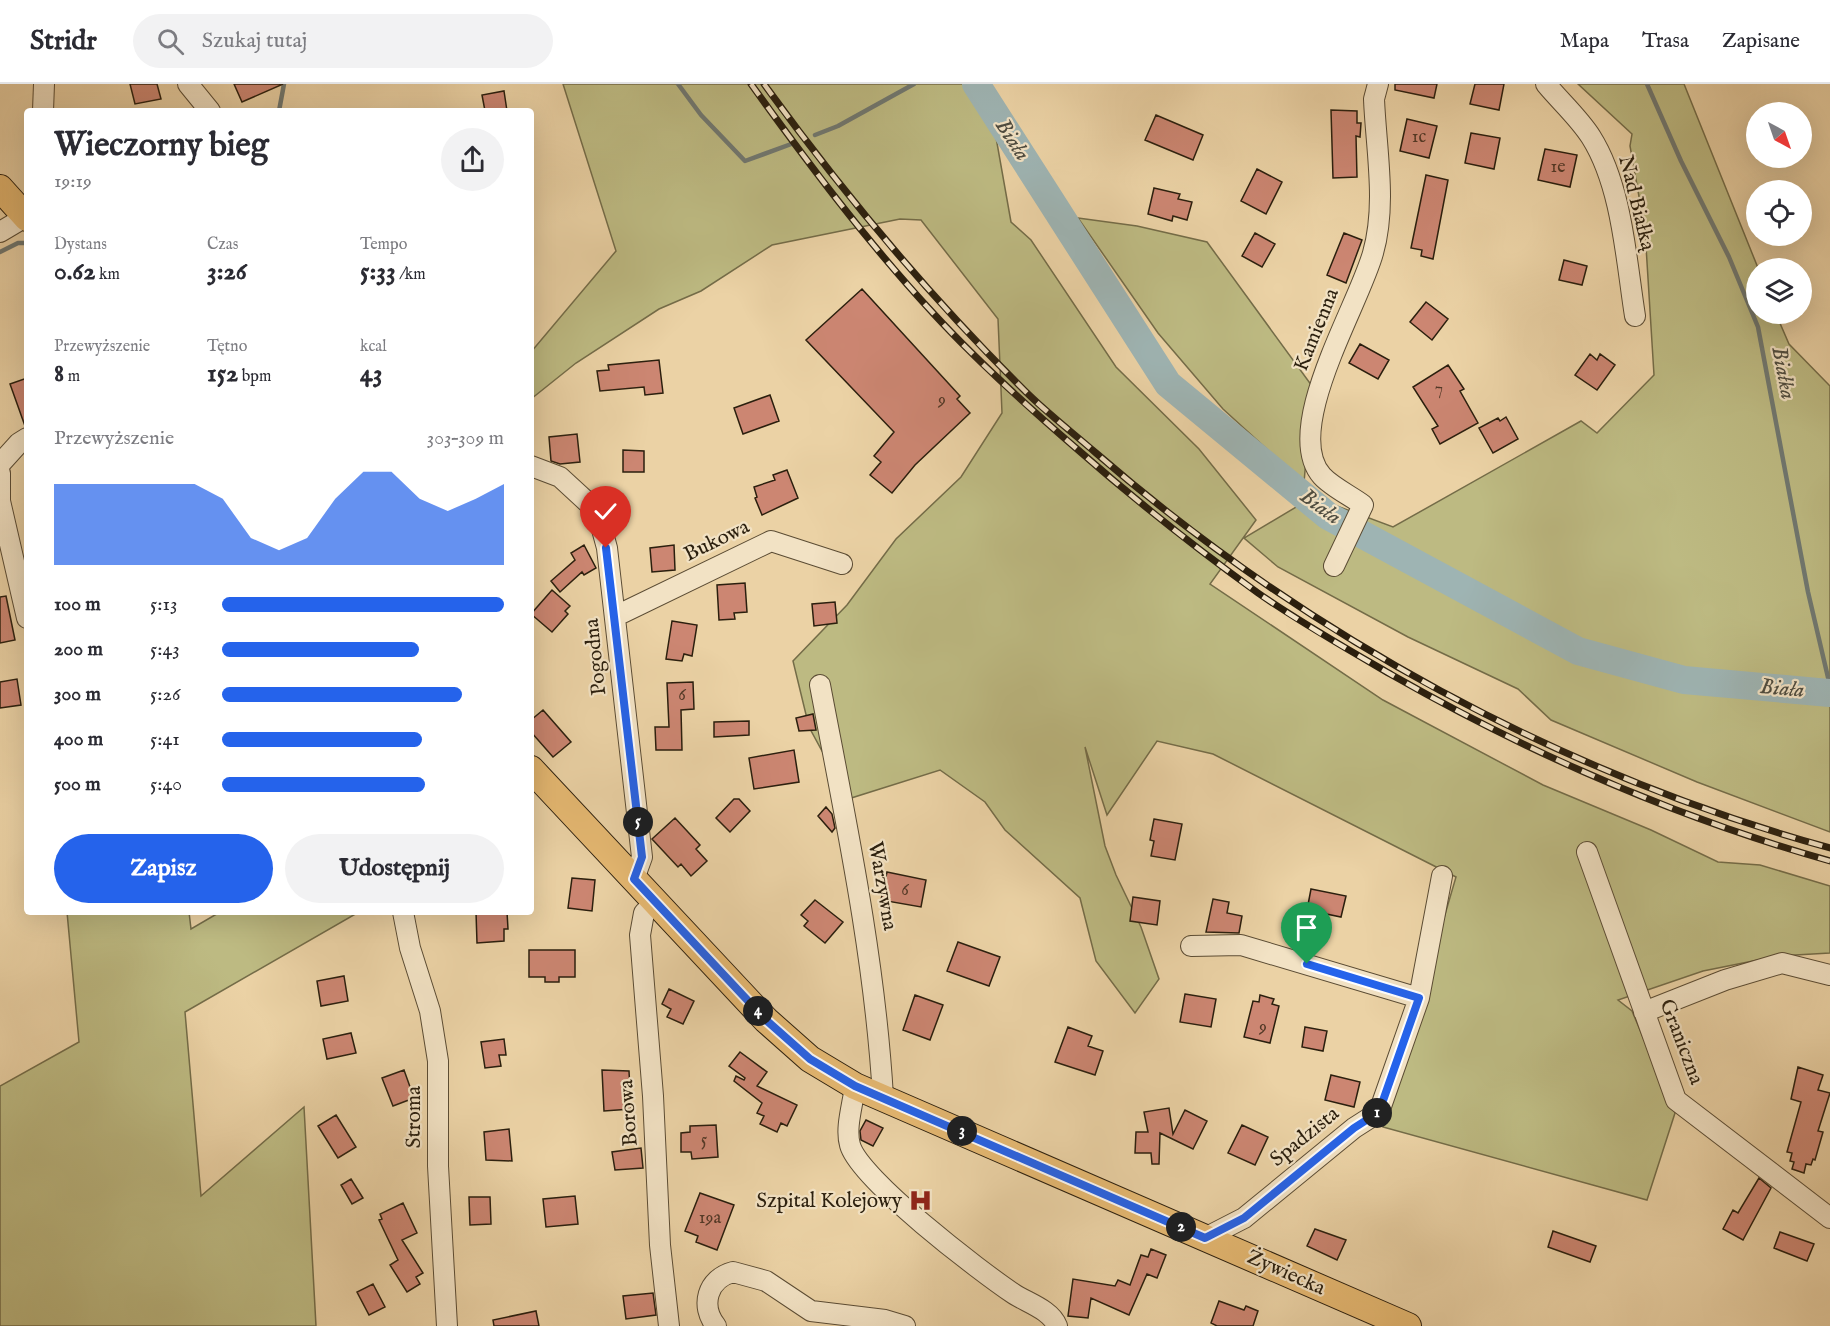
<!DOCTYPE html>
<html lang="pl">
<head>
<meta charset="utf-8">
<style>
  :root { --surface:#fff; --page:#f2f2f3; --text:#2b2b33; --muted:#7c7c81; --line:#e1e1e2; --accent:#2563eb }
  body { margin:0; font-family:"IM FELL English",serif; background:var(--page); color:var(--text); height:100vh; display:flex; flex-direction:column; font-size:22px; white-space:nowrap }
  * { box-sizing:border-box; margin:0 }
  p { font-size:20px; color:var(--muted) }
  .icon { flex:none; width:33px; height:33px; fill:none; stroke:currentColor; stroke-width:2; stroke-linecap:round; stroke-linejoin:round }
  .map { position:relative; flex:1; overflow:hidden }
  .side { position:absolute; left:24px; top:24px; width:510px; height:807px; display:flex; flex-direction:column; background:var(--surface); border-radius:6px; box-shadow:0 6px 24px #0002 }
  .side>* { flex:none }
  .needle { width:39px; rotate:140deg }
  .buttons { position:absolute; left:1746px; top:18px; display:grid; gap:12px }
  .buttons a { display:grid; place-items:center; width:66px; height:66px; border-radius:50%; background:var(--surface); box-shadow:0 6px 24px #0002; font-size:30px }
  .pin { position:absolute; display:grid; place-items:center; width:51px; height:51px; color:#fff; margin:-62px -26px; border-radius:50% 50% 50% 0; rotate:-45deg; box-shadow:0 0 6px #0007 }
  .pin .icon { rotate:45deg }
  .km { position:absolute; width:30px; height:30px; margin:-15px; border-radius:50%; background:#222; color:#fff; font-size:16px; line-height:30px; text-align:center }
  .round { display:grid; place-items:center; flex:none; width:63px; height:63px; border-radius:32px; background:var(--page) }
  .head { display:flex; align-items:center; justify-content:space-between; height:102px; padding:0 30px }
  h1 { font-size:33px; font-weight:800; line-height:45px }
  .stats { display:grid; grid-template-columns:repeat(3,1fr); gap:9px; height:102px; padding:6px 30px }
  .stats div { display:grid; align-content:center }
  .stats b { font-size:26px; font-weight:800 }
  .stats small { font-size:16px; font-weight:400 }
  .stats p { font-size:16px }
  .chart { height:168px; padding:12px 30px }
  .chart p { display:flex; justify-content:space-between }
  .chart svg { width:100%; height:108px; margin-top:6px; fill:var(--accent); opacity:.7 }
  .primary-button { display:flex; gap:12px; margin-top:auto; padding:12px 30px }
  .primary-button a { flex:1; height:69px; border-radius:36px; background:var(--accent); color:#fff; font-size:24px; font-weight:800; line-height:69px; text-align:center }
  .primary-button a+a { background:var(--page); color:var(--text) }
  ul { padding:0 30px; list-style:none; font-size:20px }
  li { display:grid; grid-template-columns:96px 72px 1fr; align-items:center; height:45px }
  li i { height:15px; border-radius:8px; background:var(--accent) }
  header { display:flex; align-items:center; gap:36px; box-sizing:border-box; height:84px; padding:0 30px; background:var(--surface); border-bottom:2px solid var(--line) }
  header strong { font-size:28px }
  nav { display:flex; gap:33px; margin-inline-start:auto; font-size:21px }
  .search { width:420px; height:54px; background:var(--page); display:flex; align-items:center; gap:15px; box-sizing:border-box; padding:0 21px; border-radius:33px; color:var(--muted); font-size:22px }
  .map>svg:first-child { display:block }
  .green { fill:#bdba82; stroke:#746c48; stroke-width:1.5 }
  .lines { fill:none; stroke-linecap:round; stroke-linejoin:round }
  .stream { stroke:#707871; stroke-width:4.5 }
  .river { stroke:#9eb4b3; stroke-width:28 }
  .building { fill:#cc8672; stroke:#2b1f0e; stroke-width:1.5 }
  .minor-casing { stroke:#5b4c34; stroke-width:22 }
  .major-casing { stroke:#2b1f0e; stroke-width:28 }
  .minor { stroke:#f2e2c4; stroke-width:20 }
  .major { stroke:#e6b972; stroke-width:26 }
  .rail-casing { stroke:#2b1f0e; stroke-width:7 }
  .rail { stroke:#f2e2c4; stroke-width:4.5; stroke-dasharray:14; stroke-linecap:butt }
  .route-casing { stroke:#fff; stroke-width:12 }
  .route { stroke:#2563eb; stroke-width:8 }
  .labels { text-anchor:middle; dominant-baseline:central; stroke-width:4.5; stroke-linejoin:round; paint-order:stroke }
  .number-label { font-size:18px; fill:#533927 }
  .street-label { font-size:21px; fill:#2b1f0e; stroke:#f2e2c4 }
  .poi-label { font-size:21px; fill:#2b1f0e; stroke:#f2e2c4; text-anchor:end }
  .water-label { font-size:22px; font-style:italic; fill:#4e4c40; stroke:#f2e2c4 }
</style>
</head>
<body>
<header>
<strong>Stridr</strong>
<div class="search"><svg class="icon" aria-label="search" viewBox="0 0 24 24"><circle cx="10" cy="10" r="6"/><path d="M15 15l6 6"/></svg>Szukaj tutaj</div>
<nav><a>Mapa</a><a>Trasa</a><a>Zapisane</a></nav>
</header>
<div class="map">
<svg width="1830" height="1242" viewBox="0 0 1830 1242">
  <rect width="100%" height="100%" fill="#ebd2a5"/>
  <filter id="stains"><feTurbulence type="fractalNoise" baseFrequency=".00333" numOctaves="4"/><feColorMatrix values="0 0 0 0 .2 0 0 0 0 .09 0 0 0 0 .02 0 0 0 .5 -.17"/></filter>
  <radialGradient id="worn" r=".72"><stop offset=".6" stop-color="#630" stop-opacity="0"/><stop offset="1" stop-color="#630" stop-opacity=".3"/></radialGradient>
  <path class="green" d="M563 0H989V14L1011 138 1031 156 1116 283 1199 365 1256 436 1210 500 1383 616 1543 701 1651 746 1718 778 1760 781 1830 802V869L1778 872 1703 887 1618 916 1632 927 1675 1029 1647 1116 1383 1043 1456 793 1213 670 1157 657 1107 731 1085 663 1105 762 1116 791 1141 843 1159 895 1135 929 1096 877 1080 814 1005 746 985 718 940 686 848 715 809 643 793 577 847 521 896 455 961 393 1002 329 998 235 921 136 900 135 772 161 701 207 659 225 576 279 531 315V268L616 167Z
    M1578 0H1684L1758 184 1756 230H1776L1789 260 1830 302V748L1697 698 1551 636 1518 605 1408 553 1278 483 1244 454 1313 413 1393 443 1581 337 1597 349 1654 291 1645 146 1630 62 1632 50Z
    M1078 134 1137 142 1207 158 1312 302 1304 399 1223 325 1158 249Z
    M67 828H189L191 845 220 828H359L185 928 201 1112 304 1023 316 1242H0V1002L79 958Z"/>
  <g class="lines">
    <path class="stream" d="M678 0 701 31 745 77 794 59
      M1647 0 1681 77 1729 173 1758 243 1808 508 1830 602
      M279 27 284 0
      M815 51 838 42 914 0
      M0 168 18 159H27"/>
    <path class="river" d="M976 0 1168 300 1328 432 1578 567 1684 596 1830 609"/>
  </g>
  <path class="building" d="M130 0H157L161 15 135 20Z
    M234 0H283L242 18Z
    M1395 0H1437L1434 14 1395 6Z
    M1475 0H1504L1499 26 1470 20Z
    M504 7 507 27H485L482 11Z
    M1331 26 1357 27V39H1361L1360 53 1356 52 1357 93 1333 94Z
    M1156 31 1203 51 1193 76 1145 56Z
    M1407 35 1437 42 1429 74 1400 67Z
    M1471 49 1500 54 1494 85 1465 79Z
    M1545 65 1577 71 1570 103 1538 96Z
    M1257 85 1282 98 1266 130 1241 117Z
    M1426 91 1448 96 1433 175 1421 172 1422 166 1411 164Z
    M1154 104 1180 110 1178 115 1192 118 1187 136 1173 132 1172 137 1148 130Z
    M1255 149 1275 160 1262 183 1242 172Z
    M1344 149 1362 156 1346 199 1327 191Z
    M1564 176 1587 182 1582 201 1559 196Z
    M862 205 960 312 957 315 970 329 915 381 892 409 870 391 881 378 874 372 894 348 806 256Z
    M1426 218 1448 235 1432 256 1410 238Z
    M1360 260 1389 276 1378 295 1349 279Z
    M1590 270 1597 276 1600 270 1615 281 1597 306 1575 291Z
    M659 276 663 309 645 311 644 303 600 307 597 287 609 286 608 281Z
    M1448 281 1464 305 1460 307 1478 339 1440 360 1432 345 1438 342 1413 303Z
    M27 294V342H25L10 300Z
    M770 311 779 337 743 350 734 324Z
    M1506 333 1518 355 1493 369 1479 344 1498 334 1500 337Z
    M577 350 580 378 560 380 551 377 549 353Z
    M623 366 644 367V388H623Z
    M787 386 798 414 762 431 755 414 757 413 754 403 775 396 773 391Z
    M584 461 596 484 584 491 582 488 560 508 551 497 575 476 571 469Z
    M674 461 675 486 652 488 650 464Z
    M745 499 747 528 734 529 735 535 719 536 717 501Z
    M552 506 570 522 565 527 568 530 552 548 531 530Z
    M6 512 15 556 0 559V513Z
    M835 518 837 539 814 542 812 520Z
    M672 537 697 541 692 572 684 570 682 577 666 575Z
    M17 595 21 621 0 624V598Z
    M693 598 694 625 681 626 682 666H656L655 643H669L667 599Z
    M543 626 571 658 553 673 531 648V636Z
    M813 630 816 646 799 647 796 634Z
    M749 637V651L714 653V638Z
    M794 666 799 698 754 705 749 674Z
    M734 715H739L750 727 730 748 716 734Z
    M826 723 832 730 835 744 832 748 818 732Z
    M675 734 700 761 696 765 707 777 691 792 681 780 678 783 652 755Z
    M1154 735 1182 740 1175 776 1151 772 1154 757 1150 756Z
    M887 788 926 796 921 823 881 816Z
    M572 794 595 796 592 827 568 824Z
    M1311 805 1346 812 1341 833 1307 826Z
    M1133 813 1160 817 1157 841 1130 837Z
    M1213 815 1229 818 1227 829 1242 832 1239 849 1206 848Z
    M815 816 843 838 825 859 804 842 808 837 801 831Z
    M476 828H507L508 845H504V857L477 859Z
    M958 858 1000 873 989 902 947 887Z
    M529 866H575V893H559V898H545V893H529Z
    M344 892 348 917 321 922 317 897Z
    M669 905 694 917 683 940 667 933 671 925 662 920Z
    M1185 910 1216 915 1211 943 1180 938Z
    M915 911 943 921 930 956 903 946Z
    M1260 911 1274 915 1272 920 1279 922 1270 959 1244 953 1253 917 1259 918Z
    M1068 943 1092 952 1088 962 1103 967 1095 991 1055 978Z
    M1305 943 1327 947 1323 967 1302 963Z
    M351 949 356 969 327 975 323 955Z
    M504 955 506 971H499L501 982 485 984 481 958Z
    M740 968 767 988 757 1002 797 1021 787 1042 781 1039 777 1048 760 1040 764 1032 757 1029 762 1019 734 997 736 992 744 996 745 994 729 982Z
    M1798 983 1823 991 1818 1006 1830 1009 1818 1047 1823 1048 1815 1076 1813 1075 1811 1081 1806 1080 1804 1089 1792 1085 1794 1078 1790 1077 1792 1069 1787 1068 1801 1018 1791 1015Z
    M404 986 414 1014 393 1022 382 994Z
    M602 986 629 987 631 1025 604 1027Z
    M1331 991 1360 998 1354 1023 1325 1016Z
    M1169 1024 1173 1050 1185 1026 1207 1037 1193 1065 1160 1049 1159 1080H1152L1151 1069H1135L1136 1048H1148L1144 1028Z
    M336 1031 356 1063 338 1074 318 1042Z
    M866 1036 883 1044 873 1062 861 1056 860 1047Z
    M716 1041 718 1073 692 1075 691 1068H681V1049L690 1048V1042Z
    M1242 1041 1268 1053 1255 1081 1228 1069Z
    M509 1045 512 1077 486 1076 484 1048Z
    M641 1064 643 1084 615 1086 612 1068Z
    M1759 1094 1771 1104 1743 1156 1723 1145 1733 1126 1738 1129Z
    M351 1095 363 1114 352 1120 341 1101Z
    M700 1109 734 1121 717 1166 696 1158 698 1152 685 1147Z
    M575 1112 578 1140 546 1143 543 1115Z
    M469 1113H490L491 1140 470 1141Z
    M403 1119 417 1149 402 1156 423 1189 416 1193 420 1200 407 1208 390 1181 398 1176 379 1136 382 1135 380 1130Z
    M1315 1145 1346 1156 1337 1176 1307 1162Z
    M1553 1147 1596 1162 1590 1178 1548 1163Z
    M1780 1148 1814 1160 1807 1177 1774 1164Z
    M1151 1165 1166 1171 1157 1194 1147 1190 1129 1231 1091 1214 1088 1234 1068 1232 1073 1195 1115 1202 1118 1196 1130 1201 1141 1171 1148 1173Z
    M373 1200 385 1223 369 1231 357 1208Z
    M653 1209 656 1231 626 1235 623 1212Z
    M1219 1217 1244 1226 1246 1222 1258 1227 1253 1242H1217L1211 1239Z
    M536 1227 539 1242H494L493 1236Z"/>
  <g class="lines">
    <defs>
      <path id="minor" d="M188 0 210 27
        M1546 0C1560 17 1579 34 1591 53 1622 102 1626 175 1635 232
        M43 27 44 0
        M0 148 27 132
        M0 380 19 359 27 354
        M531 382 560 393 597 427 607 464 642 773 634 795
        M0 389V417L27 534
        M1334 482 1363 421C1351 412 1332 403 1322 392 1281 346 1359 221 1373 169 1387 120 1376 65 1374 15L1378 0
        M616 532 771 457 842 480
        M820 601C846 738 875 874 883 1013
        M1587 768 1676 1016 1830 1134
        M655 818 644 829 640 851 653 1012 660 1161 669 1242
        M403 828 410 864 430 927 438 977V1082L447 1242
        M1191 862 1241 861 1419 914 1379 1028 1354 1044 1244 1134 1205 1154
        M1419 914 1442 792
        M1644 928 1725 896 1782 879 1830 891
        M855 1002C853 1020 845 1044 850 1061 859 1095 981 1188 1014 1210 1028 1219 1051 1226 1057 1242
        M716 1242C700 1222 707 1195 733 1188L766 1197 811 1227 885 1236 905 1242"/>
      <path id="major" d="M0 104 27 134
        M531 685 766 936 810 975 855 1002 1408 1242"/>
    </defs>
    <use href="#minor" class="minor-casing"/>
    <use href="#major" class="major-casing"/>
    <use href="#minor" class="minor"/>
    <use href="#major" class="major"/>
    <defs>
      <path id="rail" d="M751 0C808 79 867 158 933 229 978 278 1027 322 1077 365 1135 416 1196 464 1258 509 1301 539 1347 565 1392 591 1529 669 1678 734 1830 777
        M764 0C843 109 929 212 1025 307 1047 329 1072 348 1096 369 1306 551 1561 690 1830 764"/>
    </defs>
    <use href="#rail" class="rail-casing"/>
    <use href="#rail" class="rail"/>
  </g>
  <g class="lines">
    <defs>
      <path id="route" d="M606 464 642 773 634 795 766 936 810 975 855 1002 1205 1154 1244 1134 1354 1044 1379 1028 1419 914 1307 880"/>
    </defs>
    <use href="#route" class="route-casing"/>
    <use href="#route" class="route"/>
  </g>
  <defs>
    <symbol id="hospital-bare" viewBox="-9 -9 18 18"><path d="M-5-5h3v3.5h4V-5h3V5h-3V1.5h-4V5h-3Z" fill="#8f2418" stroke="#f2e2c4" stroke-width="2.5" paint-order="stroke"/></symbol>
  </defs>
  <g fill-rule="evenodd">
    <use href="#hospital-bare" x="904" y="1100" width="33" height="33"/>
  </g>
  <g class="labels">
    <g class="number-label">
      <text x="1419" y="53">1c</text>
      <text x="1558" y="83">1e</text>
      <text x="1439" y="305">7</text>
      <text x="942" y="316">9</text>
      <text x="682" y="611">6</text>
      <text x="905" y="806">6</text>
      <text x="1263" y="943">9</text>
      <text x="704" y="1056">5</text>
      <text x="710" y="1134">19a</text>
    </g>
    <g class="street-label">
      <text transform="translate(1636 119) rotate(76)">Nad Białką</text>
      <text transform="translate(1317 246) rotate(-68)">Kamienna</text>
      <text transform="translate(717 457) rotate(-26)">Bukowa</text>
      <text transform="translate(596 573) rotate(-96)">Pogodna</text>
      <text transform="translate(882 802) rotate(80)">Warzywna</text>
      <text transform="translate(1681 958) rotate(69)">Graniczna</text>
      <text transform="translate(629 1029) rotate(-94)">Borowa</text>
      <text transform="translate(414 1033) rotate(-90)">Stroma</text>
      <text transform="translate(1305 1053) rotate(-39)">Spadzista</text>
      <text transform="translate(1286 1189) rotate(24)">Żywiecka</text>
    </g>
    <g class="poi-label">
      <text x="902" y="1117">Szpital Kolejowy</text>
    </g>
    <g class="water-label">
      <text transform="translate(1012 56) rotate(57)">Biała</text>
      <text transform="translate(1783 289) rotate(79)">Białka</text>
      <text transform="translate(1320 423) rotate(36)">Biała</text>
      <text transform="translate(1782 605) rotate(5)">Biała</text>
    </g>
  </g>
  <rect width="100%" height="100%" filter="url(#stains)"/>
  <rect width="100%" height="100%" fill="url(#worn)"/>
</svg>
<div class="buttons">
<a><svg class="needle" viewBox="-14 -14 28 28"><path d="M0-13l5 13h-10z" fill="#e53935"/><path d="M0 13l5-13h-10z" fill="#7c7c81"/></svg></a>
<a><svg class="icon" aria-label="locate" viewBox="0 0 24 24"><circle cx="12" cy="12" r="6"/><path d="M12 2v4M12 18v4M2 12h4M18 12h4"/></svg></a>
<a><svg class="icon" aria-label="layers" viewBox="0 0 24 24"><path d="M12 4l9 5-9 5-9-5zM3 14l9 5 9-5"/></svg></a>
</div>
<div class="pin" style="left:1307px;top:880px;background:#1e9e55"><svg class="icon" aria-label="arrive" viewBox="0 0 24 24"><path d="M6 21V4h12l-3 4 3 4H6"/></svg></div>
<div class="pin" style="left:606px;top:464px;background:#d93025"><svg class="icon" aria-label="check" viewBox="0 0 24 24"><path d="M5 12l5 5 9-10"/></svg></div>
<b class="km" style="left:1377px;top:1029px">1</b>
<b class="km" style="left:1181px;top:1143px">2</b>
<b class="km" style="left:962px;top:1047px">3</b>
<b class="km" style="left:758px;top:927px">4</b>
<b class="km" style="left:638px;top:738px">5</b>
<section class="side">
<div class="head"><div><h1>Wieczorny bieg</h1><p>19:19</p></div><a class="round"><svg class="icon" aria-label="share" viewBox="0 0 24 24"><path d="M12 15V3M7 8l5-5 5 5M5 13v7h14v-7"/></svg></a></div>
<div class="stats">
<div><p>Dystans</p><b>0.62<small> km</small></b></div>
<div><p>Czas</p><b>3:26</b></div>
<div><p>Tempo</p><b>5:33<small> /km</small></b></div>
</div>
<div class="stats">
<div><p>Przewyższenie</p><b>8<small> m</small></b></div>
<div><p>Tętno</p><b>152<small> bpm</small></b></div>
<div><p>kcal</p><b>43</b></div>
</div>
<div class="chart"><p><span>Przewyższenie</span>303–309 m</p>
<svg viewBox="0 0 160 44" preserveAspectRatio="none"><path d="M0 44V11L10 11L20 11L30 11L40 11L50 11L60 17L70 33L80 38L90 33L100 17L110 6L120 6L130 17L140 22L150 17L160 11V44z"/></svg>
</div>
<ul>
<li><b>100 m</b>5:13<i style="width:100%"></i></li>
<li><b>200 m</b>5:43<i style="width:70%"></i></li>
<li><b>300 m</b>5:26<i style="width:85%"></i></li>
<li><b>400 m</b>5:41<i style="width:71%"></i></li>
<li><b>500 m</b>5:40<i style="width:72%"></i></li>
</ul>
<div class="primary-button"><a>Zapisz</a><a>Udostępnij</a></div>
</section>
</div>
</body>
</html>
